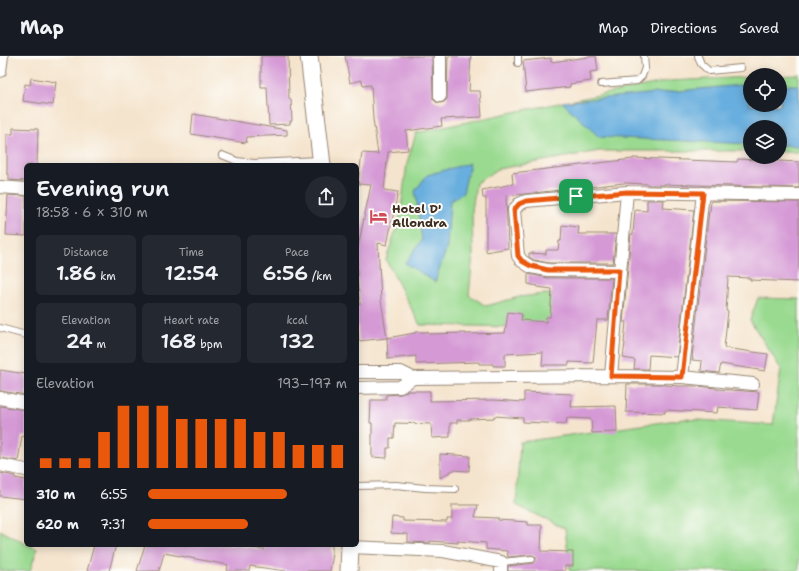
<!DOCTYPE html>
<html lang="en">
<head>
<meta charset="utf-8">
<style>
  :root { --surface:#171b24; --page:#242831; --text:#f1f3f6; --muted:#9ea1a6; --line:#363941; --accent:#ea580c }
  body { margin:0; font-family:"Shantell Sans",sans-serif; background:var(--page); color:var(--text); height:100vh; display:flex; flex-direction:column; font-size:15px; white-space:nowrap }
  * { box-sizing:border-box; margin:0 }
  p { font-size:13px; color:var(--muted) }
  .icon { flex:none; width:22px; height:22px; fill:none; stroke:currentColor; stroke-width:2; stroke-linecap:round; stroke-linejoin:round }
  .map { position:relative; flex:1; overflow:hidden }
  .details { position:absolute; left:24px; top:107px; width:335px; height:384px; display:flex; flex-direction:column; background:var(--surface); border-radius:6px; box-shadow:0 2px 10px #0003 }
  .details>* { flex:none }
  .tools { position:absolute; left:743px; top:12px; display:grid; gap:8px }
  .tools a { display:grid; place-items:center; width:44px; height:44px; border-radius:50%; background:var(--surface); box-shadow:0 2px 10px #0003; font-size:20px }
  .pin { position:absolute; display:grid; place-items:center; width:34px; height:34px; color:#fff; margin:-17px; border-radius:8px; box-shadow:0 2px 6px #0006 }
  .round { display:grid; place-items:center; flex:none; width:42px; height:42px; border-radius:21px; background:var(--page) }
  .overview { display:flex; align-items:center; justify-content:space-between; height:68px; padding:0 12px }
  h1 { font-size:22px; font-weight:600; line-height:30px }
  .metrics { display:grid; grid-template-columns:repeat(3,1fr); gap:6px; height:68px; padding:4px 12px }
  .metrics div { display:grid; align-content:center; border-radius:6px; background:var(--page); text-align:center }
  .metrics b { font-size:20px; font-weight:600 }
  .metrics small { font-size:11px; font-weight:400 }
  .metrics p { font-size:11px }
  .chart { height:112px; padding:8px 12px }
  .chart p { display:flex; justify-content:space-between }
  .chart svg { width:100%; height:72px; margin-top:4px; stroke:var(--accent); stroke-width:6 }
  ul { padding:0 12px; list-style:none; font-size:13px }
  li { display:grid; grid-template-columns:64px 48px 1fr; align-items:center; height:30px }
  li i { height:10px; border-radius:5px; background:var(--accent) }
  header { display:flex; align-items:center; gap:24px; box-sizing:border-box; height:56px; padding:0 20px; background:var(--surface); border-bottom:1px solid var(--line) }
  header strong { font-size:19px }
  nav { display:flex; gap:22px; margin-inline-start:auto; font-size:14px }
  .map>svg:first-child { display:block }
  .green { fill:#9ada90; stroke:#6a8257 }
  .water { fill:#68aede; stroke:#526c7e }
  .building { fill:#d59ad6 }
  .lines { fill:none; stroke-linecap:round; stroke-linejoin:round }
  .lane-casing { stroke:#988776; stroke-width:8 }
  .street-casing { stroke:#988776; stroke-width:14 }
  .secondary-casing { stroke:#988776; stroke-width:19 }
  .lane { stroke:#fff; stroke-width:6 }
  .street { stroke:#fff; stroke-width:12 }
  .secondary { stroke:#fff; stroke-width:17 }
  .route-casing { stroke:#fff; stroke-width:8 }
  .route { stroke:#ea580c; stroke-width:5 }
  .labels { text-anchor:middle; dominant-baseline:central; stroke-width:4; stroke-linejoin:round; paint-order:stroke }
  .poi-label { font-size:12px; font-weight:bold; fill:#3b2a1e; stroke:#fdfcf7; text-anchor:start }
</style>
</head>
<body>
<header>
<strong>Map</strong>
<nav><a>Map</a><a>Directions</a><a>Saved</a></nav>
</header>
<div class="map">
<svg width="799" height="515" viewBox="0 0 799 515">
  <rect width="100%" height="100%" fill="#fdfcf7"/>
  <filter id="ink" filterUnits="userSpaceOnUse"><feTurbulence type="fractalNoise" baseFrequency=".025" numOctaves="2"/><feDisplacementMap in="SourceGraphic" scale="8" xChannelSelector="R" yChannelSelector="G"/><feConvolveMatrix kernelMatrix="1 2 1 2 8 2 1 2 1" color-interpolation-filters="sRGB"/></filter>
  <filter id="wash" filterUnits="userSpaceOnUse"><feTurbulence type="fractalNoise" baseFrequency=".012" numOctaves="4" result="noise"/><feDisplacementMap in="SourceGraphic" scale="16" xChannelSelector="R" yChannelSelector="G"/><feGaussianBlur stdDeviation="0.9" result="paint"/><feColorMatrix in="noise" values="0 0 0 0 0 0 0 0 0 0 0 0 0 0 0 0 0 1.4 0 .05"/><feComposite in="paint" operator="in"/></filter>
  <g filter="url(#wash)">
    <rect width="100%" height="100%" fill="#f5e4cd"/>
    <path class="green" d="M799 17V96H780V71H750V95H599L498 113 476 127 472 155 473 198 469 239 486 250 519 241 545 238 570 240 569 272 420 269 386 204 400 160 407 107 416 77 509 57 669 25 750 21V49H780V20L797 19Z
      M758 242 799 243V515H570L565 473 516 449 520 386 684 363 773 369 781 313 750 264Z
      M0 474 26 488V489H29L37 493 30 515H0Z"/>
    <path class="water" d="M741 29H750V49H780V29H799V90L780 89V71H750V88L599 81 562 46Z
      M470 107 463 137 450 145 447 191 435 226 405 207 422 184 415 135 427 119Z"/>
    <g id="blocks">
      <path class="building" d="M261 0H288L289 43H291L292 65H290V68L269 69 267 31H261Z
        M345 0H432L433 40V43L436 46 440 47 444 46 447 43V40L448 0H471L469 35H480L482 61 441 63 442 70 406 75 408 94 388 96 384 134 398 136 387 189 378 187 381 244 387 282 359 285 357 266V248H360L357 218V196L371 129 358 128 362 97 378 98 373 63 371 29 363 30 362 24 350 27Z
        M596 0 598 15 590 16 591 25 570 28V31L526 36 523 5 551 2V6Z
        M31 22 56 26 53 49 23 45 25 28 30 29Z
        M193 58 287 74V79L247 81 246 87 191 78Z
        M13 72 38 73 37 109H26V125L9 124V118H7V78H13Z
        M633 102 737 106 738 103 799 106V132L664 128V129H648V128L624 127 506 140 508 192 486 196V142H483L482 134 513 128 512 117 633 103Z
        M8 139 26 140V180L6 179Z
        M647 144H664L663 152 694 154 677 301 649 299 648 313H634L635 304 623 302 625 287H624L626 266H623L631 178H633L635 154 647 155Z
        M711 145 799 146V226L750 224V222L728 221 726 255H728L724 292 768 298 765 315 721 308 719 317 701 315 702 305 692 304 693 302H692L709 155H710Z
        M562 169 579 171 578 178H616L613 207H549L534 204 529 201V197L546 198V194H558L559 185H561Z
        M528 218 548 222H612L608 264H597L593 307 569 306V309H542L543 296 505 298V310H493V308H479V306L416 308V300L388 303 387 282 415 277V276H428V278L465 277V278L505 277 508 256 522 258 521 264 546 266V261H550L552 233 537 231 538 230 528 228Z
        M0 314 26 318V339L0 335Z
        M627 328H665V329L679 330H698L716 332V333L759 336 757 354 718 351 717 357 665 354V357L626 356Z
        M408 335H430V345L494 344 524 346V336L572 338 571 351 616 350 617 376 592 377 591 363 567 362 566 368 523 366V362L494 360V362L470 363V364H457V367H450V381L432 382 431 368 395 367 394 382H390V392H387V402L372 401V367H370L371 344H386V339L401 338Z
        M0 350 26 354V381L22 380 18 405 0 402Z
        M440 398 470 400 469 415 453 414 440 422Z
        M0 417 15 420V422L26 424V443L0 440Z
        M452 449H478L475 461 498 462V464L528 466V469H542L541 495 573 496V510H565V515H508V510L534 507 536 504V501L532 499 508 501 507 495 486 493V487L458 485V487L430 485V487L408 486V478L391 477 392 461 403 462V465L447 466V463H452Z
        M94 489H116L109 515H87Z
        M145 489H237L264 494 265 489H332V498H333L330 515H286L250 510 249 515H227L228 509 164 497 159 515H137Z"/>
    </g>
  </g>
  <g filter="url(#ink)">
    <use href="#blocks" fill-opacity="0" stroke="#988776" stroke-width="1"/>
    <g class="lines">
      <defs>
        <path id="lane" d="M518 0V7
          M698 0 701 8 709 15 741 12
          M601 28 637 25 642 20 645 12 644 0
          M222 99 237 105 254 107 320 104
          M0 272 26 279
          M357 430 396 429 425 432 455 433
          M501 506 532 503"/>
        <path id="street" d="M440 0V40
          M0 15 2 0
          M0 131 26 133
          M619 215 548 214 531 211 522 205 518 200 514 154 519 148 526 145 627 136 799 139
          M357 316H401L413 322 611 320 682 321 753 328
          M611 320 627 136
          M682 321 703 137
          M357 332 400 331 413 322
          M0 342 26 347
          M0 409 26 414
          M350 491 443 495 501 506V515"/>
        <path id="secondary" d="M309 0 322 109
          M349 515 350 489"/>
      </defs>
      <use href="#lane" class="lane-casing"/>
      <use href="#street" class="street-casing"/>
      <use href="#secondary" class="secondary-casing"/>
      <use href="#lane" class="lane"/>
      <use href="#street" class="street"/>
      <use href="#secondary" class="secondary"/>
    </g>
  </g>
  <g class="lines" filter="url(#ink)">
    <defs>
      <path id="route" d="M627 136 703 137 682 321 611 320 619 214H548L531 210 522 205 518 200 514 154 519 148 526 145Z"/>
    </defs>
    <use href="#route" class="route-casing"/>
    <use href="#route" class="route"/>
  </g>
  <defs>
    <symbol id="hotel-bare" viewBox="-9 -9 18 18"><path d="M-6-4.5h1.5V1H6V5H4.5V3h-9V5H-6ZM-4 0a1.8 1.8 0 1 1 3.6 0ZM.5 0V-2.5h3Q6-2.5 6 0Z" fill="#d1495b" stroke="#fdfcf7" stroke-width="2.5" paint-order="stroke"/></symbol>
  </defs>
  <g fill-rule="evenodd">
    <use href="#hotel-bare" x="366" y="148" width="25" height="25"/>
  </g>
  <g class="labels">
    <g class="poi-label">
      <text x="392" y="153">Hotel D'<tspan x="392" dy="14">Allondra</tspan></text>
    </g>
  </g>
</svg>
<div class="tools">
<a><svg class="icon" aria-label="locate" viewBox="0 0 24 24"><circle cx="12" cy="12" r="6"/><path d="M12 2v4M12 18v4M2 12h4M18 12h4"/></svg></a>
<a><svg class="icon" aria-label="layers" viewBox="0 0 24 24"><path d="M12 4l9 5-9 5-9-5zM3 14l9 5 9-5"/></svg></a>
</div>
<div class="pin" style="left:576px;top:140px;background:#1e9e55"><svg class="icon" aria-label="arrive" viewBox="0 0 24 24"><path d="M6 21V4h12l-3 4 3 4H6"/></svg></div>
<section class="details">
<div class="overview"><div><h1>Evening run</h1><p>18:58 · 6 × 310 m</p></div><a class="round"><svg class="icon" aria-label="share" viewBox="0 0 24 24"><path d="M12 15V3M7 8l5-5 5 5M5 13v7h14v-7"/></svg></a></div>
<div class="metrics">
<div><p>Distance</p><b>1.86<small> km</small></b></div>
<div><p>Time</p><b>12:54</b></div>
<div><p>Pace</p><b>6:56<small> /km</small></b></div>
</div>
<div class="metrics">
<div><p>Elevation</p><b>24<small> m</small></b></div>
<div><p>Heart rate</p><b>168<small> bpm</small></b></div>
<div><p>kcal</p><b>132</b></div>
</div>
<div class="chart"><p><span>Elevation</span>193–197 m</p>
<svg viewBox="0 0 160 44" preserveAspectRatio="none"><path d="M5 44V38M15 44V38M25 44V38M35 44V22M45 44V6M55 44V6M65 44V6M75 44V14M85 44V14M95 44V14M105 44V14M115 44V22M125 44V22M135 44V30M145 44V30M155 44V30"/></svg>
</div>
<ul>
<li><b>310 m</b>6:55<i style="width:70%"></i></li>
<li><b>620 m</b>7:31<i style="width:50%"></i></li>
</ul>
</section>
</div>
</body>
</html>
